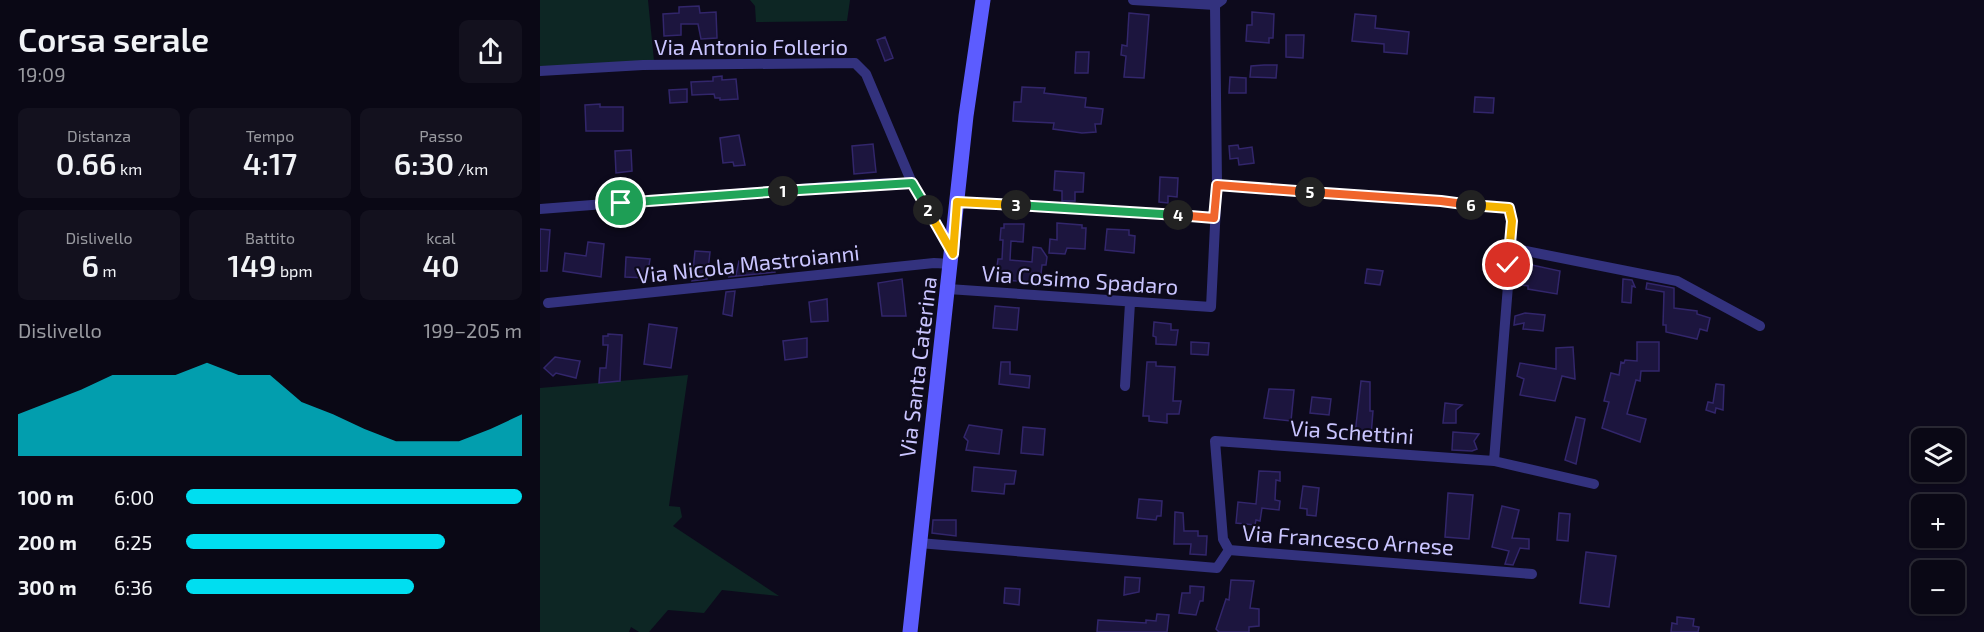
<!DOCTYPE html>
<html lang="it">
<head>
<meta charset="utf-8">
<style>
  :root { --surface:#0a0815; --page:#13111e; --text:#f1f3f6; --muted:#999aa0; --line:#2a2934; --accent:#00def0 }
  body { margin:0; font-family:"Exo 2",sans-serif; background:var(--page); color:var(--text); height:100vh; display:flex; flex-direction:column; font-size:22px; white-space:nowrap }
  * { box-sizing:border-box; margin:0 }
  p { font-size:20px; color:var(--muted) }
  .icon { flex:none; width:33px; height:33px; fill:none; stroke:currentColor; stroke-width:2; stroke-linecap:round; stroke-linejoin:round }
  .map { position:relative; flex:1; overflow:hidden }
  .sheet { display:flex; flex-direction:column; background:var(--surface); width:540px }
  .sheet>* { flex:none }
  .tools { position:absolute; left:1371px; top:428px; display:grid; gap:12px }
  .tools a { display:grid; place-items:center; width:54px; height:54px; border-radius:9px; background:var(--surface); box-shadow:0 2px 4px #0004,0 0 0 2px var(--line); font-size:30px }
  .pin { position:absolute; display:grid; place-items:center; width:51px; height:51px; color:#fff; margin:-26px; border:3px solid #fff; border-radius:50%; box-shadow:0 2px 6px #0007 }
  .km { position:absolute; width:30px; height:30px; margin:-15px; border-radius:50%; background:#222; color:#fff; font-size:16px; line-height:30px; text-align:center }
  .round { display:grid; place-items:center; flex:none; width:63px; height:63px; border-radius:9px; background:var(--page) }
  .summary { display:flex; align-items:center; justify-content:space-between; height:102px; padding:0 18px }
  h1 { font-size:33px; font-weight:600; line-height:45px }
  .metrics { display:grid; grid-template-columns:repeat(3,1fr); gap:9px; height:102px; padding:6px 18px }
  .metrics div { display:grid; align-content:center; border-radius:9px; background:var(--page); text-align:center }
  .metrics b { font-size:30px; font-weight:600 }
  .metrics small { font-size:16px; font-weight:400 }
  .metrics p { font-size:16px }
  .chart { height:168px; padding:12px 18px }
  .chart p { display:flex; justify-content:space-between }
  .chart svg { width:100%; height:108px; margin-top:6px; fill:var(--accent); opacity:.7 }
  ul { padding:0 18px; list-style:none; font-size:20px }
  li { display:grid; grid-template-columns:96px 72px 1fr; align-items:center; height:45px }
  li i { height:15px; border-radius:8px; background:var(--accent) }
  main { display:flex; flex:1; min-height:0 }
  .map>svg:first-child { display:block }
  .green { fill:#0d2624 }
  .building { fill:#1c153e; stroke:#32266b; stroke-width:1.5 }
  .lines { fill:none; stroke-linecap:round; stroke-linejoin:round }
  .street { stroke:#33327e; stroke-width:10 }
  .secondary { stroke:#5c5cff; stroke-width:15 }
  .split-1-casing { stroke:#fff; stroke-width:12 }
  .split-2-casing { stroke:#fff; stroke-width:12 }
  .split-3-casing { stroke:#fff; stroke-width:12 }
  .split-4-casing { stroke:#fff; stroke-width:12 }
  .split-5-casing { stroke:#fff; stroke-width:12 }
  .split-6-casing { stroke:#fff; stroke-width:12 }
  .split-7-casing { stroke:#fff; stroke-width:12 }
  .split-1 { stroke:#22a559; stroke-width:8 }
  .split-2 { stroke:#22a559; stroke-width:8 }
  .split-3 { stroke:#f5b400; stroke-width:8 }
  .split-4 { stroke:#22a559; stroke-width:8 }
  .split-5 { stroke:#f0652b; stroke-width:8 }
  .split-6 { stroke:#f0652b; stroke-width:8 }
  .split-7 { stroke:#f5b400; stroke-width:8 }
  .labels { text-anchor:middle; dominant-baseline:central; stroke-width:4.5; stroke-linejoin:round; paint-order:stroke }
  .street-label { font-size:22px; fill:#cac5ff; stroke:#0d0a1c }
</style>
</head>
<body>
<main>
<section class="sheet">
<div class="summary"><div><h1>Corsa serale</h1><p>19:09</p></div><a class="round"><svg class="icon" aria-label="share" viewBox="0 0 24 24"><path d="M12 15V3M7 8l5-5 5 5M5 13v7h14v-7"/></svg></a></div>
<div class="metrics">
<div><p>Distanza</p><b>0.66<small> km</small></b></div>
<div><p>Tempo</p><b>4:17</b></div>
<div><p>Passo</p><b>6:30<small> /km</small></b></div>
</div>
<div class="metrics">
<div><p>Dislivello</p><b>6<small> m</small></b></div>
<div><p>Battito</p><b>149<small> bpm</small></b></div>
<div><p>kcal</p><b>40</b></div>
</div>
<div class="chart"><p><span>Dislivello</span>199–205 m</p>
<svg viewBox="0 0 160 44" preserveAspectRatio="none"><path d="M0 44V27L10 22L20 17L30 11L40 11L50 11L60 6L70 11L80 11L90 22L100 27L110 33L120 38L130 38L140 38L150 33L160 27V44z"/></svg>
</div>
<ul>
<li><b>100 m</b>6:00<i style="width:100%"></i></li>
<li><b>200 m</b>6:25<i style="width:77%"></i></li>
<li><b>300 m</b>6:36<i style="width:68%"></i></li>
</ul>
</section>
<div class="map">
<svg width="1444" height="632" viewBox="0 0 1444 632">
  <rect width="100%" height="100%" fill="#0d0a1c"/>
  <path class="green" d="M0 0H108L114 61 0 68Z
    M210 0H310L307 21 216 22 215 6Z
    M148 375 129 506 140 507 142 517 133 526 239 596 182 590 164 613 128 610 109 632H99L91 627 89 632H0V388Z"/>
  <path class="building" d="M159 6 160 13 176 12 177 38 161 39 158 24H141V35L124 36 123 14 139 13V7Z
    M712 12 734 14 733 38H729V43L706 41 707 25H712Z
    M589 13 609 15 604 78 584 77 586 56 581 55 582 45 587 46Z
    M815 14 836 16 835 28 869 32 867 54 844 52V44L812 41Z
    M746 35H764L763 58 746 57Z
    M345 37 353 58 345 61 337 40Z
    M536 52H549L548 73H535Z
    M724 65H737L736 78 710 77 711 66Z
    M182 76V80L196 79 198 99 180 100V98H175L174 94 152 95 151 82 173 81V77Z
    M690 77 706 78V93H689Z
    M482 87 505 88 504 93 546 98 545 107 563 109 561 124H555L556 132 542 133 513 129 514 123 473 121 474 102H481Z
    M147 89V102L130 103 129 90Z
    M935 97 954 98 953 113 934 112Z
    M60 104V107H83V131H46L45 105Z
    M199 135 205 165 194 166 193 162 183 163 180 138Z
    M333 144 336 172 314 174 312 146Z
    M698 145 699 149 712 147 714 163 699 165 698 158 690 159 689 146Z
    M91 150 92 171 76 173 75 151Z
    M515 171 544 173 543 192H535V201H522V191L514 190Z
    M620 177 638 178 637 197 628 196V203L619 202Z
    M517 223 542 225V228H546L545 249 527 248 525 254 509 253 510 239 517 240Z
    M464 224H484L483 242 471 241 470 260 492 262 493 247 501 248 507 257 506 265H502L500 282 459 280 460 275H456L458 259H462L463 240H460L461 228H464Z
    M0 229 10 230 7 271H0Z
    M567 229 589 230V235L595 236 594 253 565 250Z
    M48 242 64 244 61 277 23 271 25 253 46 256Z
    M155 251 170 252 167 279 152 281Z
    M86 257 110 259 107 278 85 277Z
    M199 261 210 262V268L234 265 235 272 188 277 196 275Z
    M992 265 1020 271 1017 294 988 289V286L976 284 977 266 991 268Z
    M827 269 843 271 840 285 825 283Z
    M362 279 366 316H342L338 283Z
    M1083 279 1092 280 1095 287 1092 286 1091 303 1082 302Z
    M1107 283 1134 288V308L1157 311V314L1170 318 1167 331 1160 329 1157 339 1126 332V325H1123L1124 292 1106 289Z
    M195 291 192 316 183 314 186 292Z
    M287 299 288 321 271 322 269 302Z
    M455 306 479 308 477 330 453 328Z
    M985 313 1005 315 1003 331 983 329 984 323 974 325 975 316Z
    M614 322 631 324V330H638L636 345 616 344V337L613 336Z
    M109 324 137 328 131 368 104 364Z
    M68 334 82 335 80 381 59 383 60 368H66L68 345H63V336H68Z
    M267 338V357L245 360 243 341Z
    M651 342 669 343 668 355 651 354Z
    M1097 342H1119V371H1101L1100 381 1096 380 1087 414 1106 419 1100 442 1062 428 1069 402 1064 401 1071 373 1079 375 1081 362 1084 363 1085 360 1097 361Z
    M1033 347 1035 379 1022 376 1015 401 980 395 984 379 977 376 980 363 1016 369V348Z
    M15 357 40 361 36 378 16 373 13 376 4 368Z
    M461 362H470V374L490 376 489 388 459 384Z
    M607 362H616V366L635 367 633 401H641L639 414H627V423L609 421V416H603Z
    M821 381 830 382V411H833L831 436 815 434Z
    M1176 384 1184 385 1183 410 1176 408 1175 413 1166 410 1168 402 1173 403Z
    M729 389 754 390 751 421 724 418Z
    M772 397 791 399 789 415 770 413Z
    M905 403 922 405 916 410V423H903Z
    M1036 417 1045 419 1036 464 1025 460Z
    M429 425 462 430 459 454 426 450 428 441 424 437Z
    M483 427 505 429 503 455 481 453Z
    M913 432 939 434 934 441 937 449 932 451 912 450Z
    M434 467 476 471 474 484H465L464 494 432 491Z
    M719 471 740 472V481L736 480 735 500 740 501 739 510 722 508 720 521 716 520 715 525 696 523 698 502 716 504Z
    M763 486 779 488 776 516 767 515V509L760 508Z
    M908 493 933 495 929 539 905 537Z
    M599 499 622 501 621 516H617L616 520 597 518Z
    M962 506 979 510 972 538 989 539V549L980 548 973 565 965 564 969 551 952 547Z
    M635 512 643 513 644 531H658V536H667L666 555 650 554 651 544H634Z
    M1019 513 1030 514 1028 541 1017 540Z
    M393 520H416V536L392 533Z
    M1046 552 1076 556 1069 607 1040 603Z
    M585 577 600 578 599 592 584 595Z
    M691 580 714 581 710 608 719 609V626L709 627V632H679L676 629 686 599 689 600Z
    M650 586 664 587 663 601H660L656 615 639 613 642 593H650Z
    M465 588 480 589 479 605 464 603Z
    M617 614 629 615 627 632H557L558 620 606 623V620L616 621Z
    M1137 617 1154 619 1153 626 1159 627 1158 632H1131L1132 623 1137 624Z"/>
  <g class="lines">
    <path class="street" d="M593 0 675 5
      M0 71 103 65 315 63 326 74 372 183 411 251
      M677 185 901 201 969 209 972 221 971 248 954 461
      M417 202 674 217
      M0 209 325 184 372 183
      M971 248 1137 281 1220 326
      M408 289 671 307 677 185 675 5 682 0
      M8 303 394 263 412 264
      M585 386 590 303
      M379 543 677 568 689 550 992 574
      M689 550 683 539 675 441 954 461 1054 484"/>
    <path class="secondary" d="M370 632 426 116 443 0"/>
  </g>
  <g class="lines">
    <defs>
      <path id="split-1" d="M81 203 243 191"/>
      <path id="split-2" d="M243 191 372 183 388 210"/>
      <path id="split-3" d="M388 210 413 254 417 202 476 205"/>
      <path id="split-4" d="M476 205 638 215"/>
      <path id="split-5" d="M638 215 674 218 677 185 770 192"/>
      <path id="split-6" d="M770 192 901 201 931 205"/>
      <path id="split-7" d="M931 205 969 208 972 221 968 265"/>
    </defs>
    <use href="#split-1" class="split-1-casing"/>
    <use href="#split-2" class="split-2-casing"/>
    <use href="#split-3" class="split-3-casing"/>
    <use href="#split-4" class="split-4-casing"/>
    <use href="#split-5" class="split-5-casing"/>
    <use href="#split-6" class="split-6-casing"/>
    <use href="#split-7" class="split-7-casing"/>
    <use href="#split-1" class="split-1"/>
    <use href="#split-2" class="split-2"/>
    <use href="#split-3" class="split-3"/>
    <use href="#split-4" class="split-4"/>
    <use href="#split-5" class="split-5"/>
    <use href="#split-6" class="split-6"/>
    <use href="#split-7" class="split-7"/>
  </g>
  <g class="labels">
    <g class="street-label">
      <text x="211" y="46">Via Antonio Follerio</text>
      <text transform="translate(208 263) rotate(-6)">Via Nicola Mastroianni</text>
      <text transform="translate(540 279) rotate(4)">Via Cosimo Spadaro</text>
      <text transform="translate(377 367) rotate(-83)">Via Santa Caterina</text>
      <text transform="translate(812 431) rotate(4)">Via Schettini</text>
      <text transform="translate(808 539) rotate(4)">Via Francesco Arnese</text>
    </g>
  </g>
</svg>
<div class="tools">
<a><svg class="icon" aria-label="layers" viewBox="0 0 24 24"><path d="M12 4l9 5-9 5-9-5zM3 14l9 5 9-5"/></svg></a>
<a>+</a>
<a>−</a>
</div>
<div class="pin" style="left:81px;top:203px;background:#1e9e55"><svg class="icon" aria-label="arrive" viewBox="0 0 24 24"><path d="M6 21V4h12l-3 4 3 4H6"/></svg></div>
<div class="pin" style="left:968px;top:265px;background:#d93025"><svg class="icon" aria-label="check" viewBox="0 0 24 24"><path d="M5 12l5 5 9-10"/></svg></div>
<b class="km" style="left:243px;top:191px">1</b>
<b class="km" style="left:388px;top:210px">2</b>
<b class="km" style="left:476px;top:205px">3</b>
<b class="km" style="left:638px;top:215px">4</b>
<b class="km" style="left:770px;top:192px">5</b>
<b class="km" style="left:931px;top:205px">6</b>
</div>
</main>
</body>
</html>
